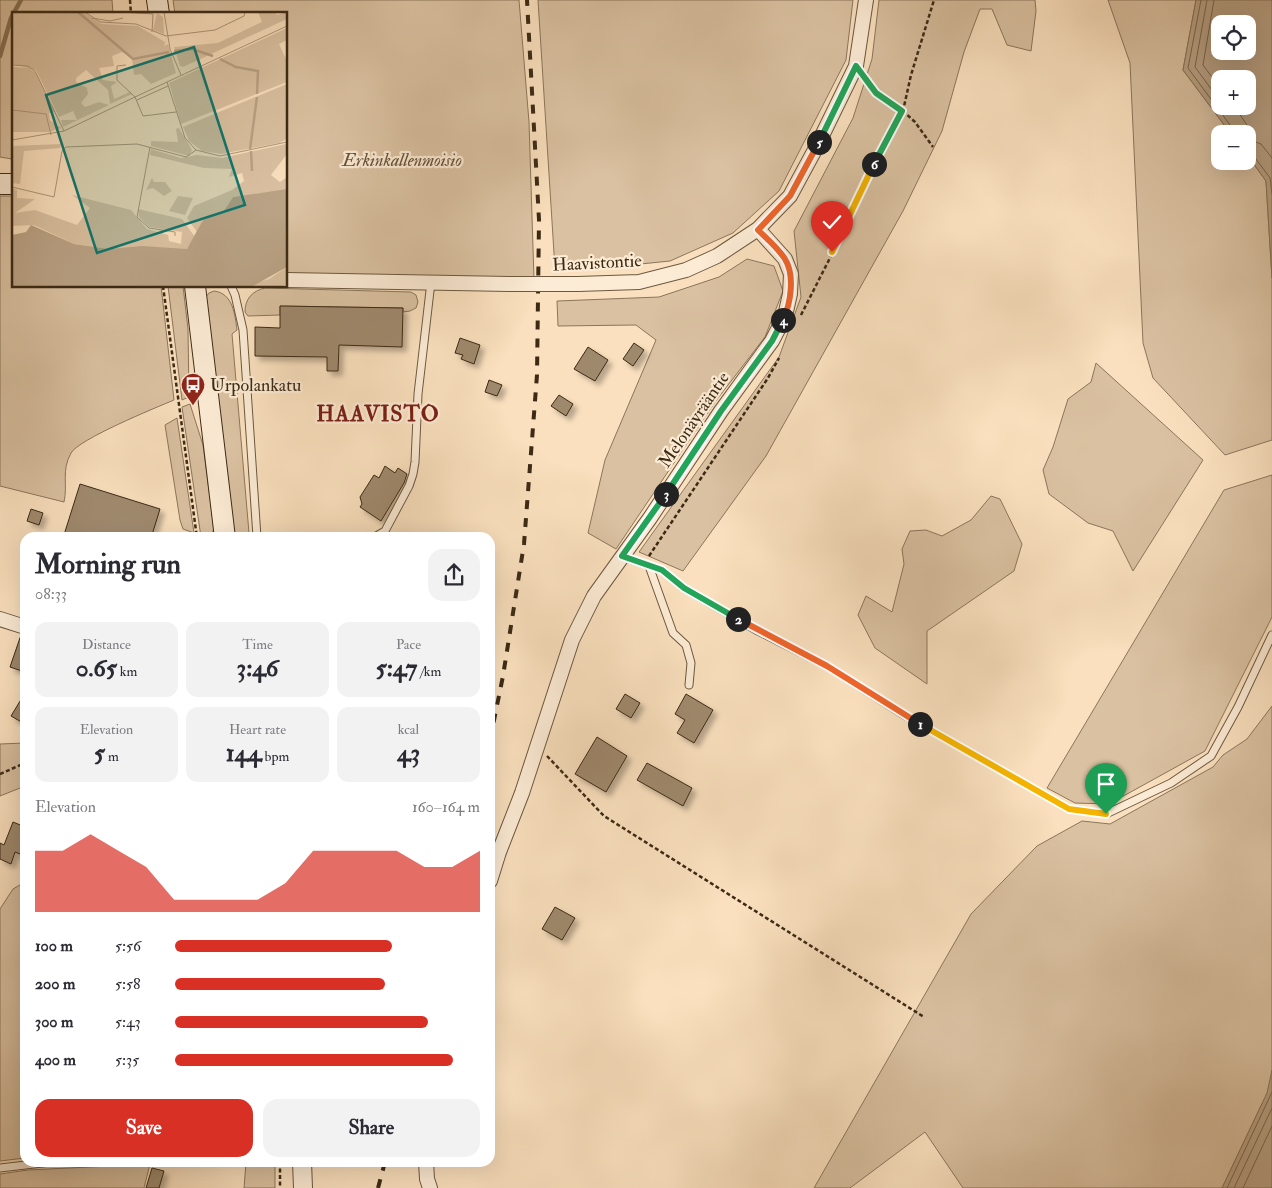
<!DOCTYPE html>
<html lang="en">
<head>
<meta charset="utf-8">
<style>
  :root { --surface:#fff; --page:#f2f2f3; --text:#2b2b33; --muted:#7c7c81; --accent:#d93025 }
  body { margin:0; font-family:"IM FELL Double Pica",serif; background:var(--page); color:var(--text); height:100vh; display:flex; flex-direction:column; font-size:19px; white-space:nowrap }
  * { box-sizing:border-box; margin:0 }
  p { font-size:16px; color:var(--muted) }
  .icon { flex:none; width:28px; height:28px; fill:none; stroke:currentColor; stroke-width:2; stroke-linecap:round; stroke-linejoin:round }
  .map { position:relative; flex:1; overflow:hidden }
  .details { position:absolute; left:20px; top:532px; width:475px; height:635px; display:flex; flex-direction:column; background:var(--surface); border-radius:15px; box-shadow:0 5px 20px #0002 }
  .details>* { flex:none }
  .buttons { position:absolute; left:1211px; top:15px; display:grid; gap:10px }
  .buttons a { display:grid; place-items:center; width:45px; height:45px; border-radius:10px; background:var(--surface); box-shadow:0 5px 20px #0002; font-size:25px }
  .pin { position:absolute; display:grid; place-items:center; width:42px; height:42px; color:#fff; margin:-51px -21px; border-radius:50% 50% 50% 0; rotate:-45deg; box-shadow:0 0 5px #0007 }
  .pin .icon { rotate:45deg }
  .km { position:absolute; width:25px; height:25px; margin:-12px; border-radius:50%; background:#222; color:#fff; font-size:14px; line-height:25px; text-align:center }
  .round { display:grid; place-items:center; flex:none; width:52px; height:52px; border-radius:15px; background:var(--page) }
  .headline { display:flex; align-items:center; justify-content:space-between; height:85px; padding:0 15px }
  h1 { font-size:28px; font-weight:700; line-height:38px }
  .figures { display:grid; grid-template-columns:repeat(3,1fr); gap:8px; height:85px; padding:5px 15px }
  .figures div { display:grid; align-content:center; border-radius:12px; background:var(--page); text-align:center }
  .figures b { font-size:25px; font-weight:700 }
  .figures small { font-size:14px; font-weight:400 }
  .figures p { font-size:14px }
  .chart { height:140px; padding:10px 15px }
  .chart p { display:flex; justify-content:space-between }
  .chart svg { width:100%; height:90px; margin-top:5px; fill:var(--accent); opacity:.7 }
  .action { display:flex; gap:10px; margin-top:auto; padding:10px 15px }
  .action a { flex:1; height:58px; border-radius:15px; background:var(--accent); color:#fff; font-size:20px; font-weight:700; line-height:58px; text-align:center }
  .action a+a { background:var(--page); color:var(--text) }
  ul { padding:0 15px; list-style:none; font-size:16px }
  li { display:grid; grid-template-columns:80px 60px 1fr; align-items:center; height:38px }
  li i { height:12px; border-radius:6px; background:var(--accent) }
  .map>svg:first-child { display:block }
  .green { fill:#dac1a1; stroke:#8b765b }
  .water { fill:#b9a285; stroke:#877258; fill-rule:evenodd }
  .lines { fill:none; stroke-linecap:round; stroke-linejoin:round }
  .shore { stroke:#7a664d; stroke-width:1 }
  .stream { stroke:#877258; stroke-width:4.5 }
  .building { fill:#9f896d; stroke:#3c2a15; filter:url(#shadow) }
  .service-casing { stroke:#6c583f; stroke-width:9 }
  .minor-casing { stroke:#6c583f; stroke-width:16 }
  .tertiary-casing { stroke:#6c583f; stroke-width:20 }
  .secondary-casing { stroke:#3c2a15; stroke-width:22 }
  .path { stroke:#3c2a15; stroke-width:2.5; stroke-dasharray:4 2.5; stroke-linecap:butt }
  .service { stroke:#fcebd5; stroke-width:7 }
  .minor { stroke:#fcebd5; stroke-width:14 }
  .tertiary { stroke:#fcebd5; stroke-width:18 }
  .secondary { stroke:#fcebd5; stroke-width:20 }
  .rail { stroke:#3c2a15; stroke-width:4; stroke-dasharray:9 9; stroke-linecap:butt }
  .minor-bridge-casing { stroke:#6c583f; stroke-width:16; stroke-linecap:butt }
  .minor-bridge { stroke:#fcebd5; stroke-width:14 }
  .split-1-casing { stroke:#fff; stroke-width:10 }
  .split-2-casing { stroke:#fff; stroke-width:10 }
  .split-3-casing { stroke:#fff; stroke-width:10 }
  .split-4-casing { stroke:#fff; stroke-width:10 }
  .split-5-casing { stroke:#fff; stroke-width:10 }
  .split-6-casing { stroke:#fff; stroke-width:10 }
  .split-7-casing { stroke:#fff; stroke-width:10 }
  .split-1 { stroke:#f5b400; stroke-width:6 }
  .split-2 { stroke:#f0652b; stroke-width:6 }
  .split-3 { stroke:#22a559; stroke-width:6 }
  .split-4 { stroke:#22a559; stroke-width:6 }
  .split-5 { stroke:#f0652b; stroke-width:6 }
  .split-6 { stroke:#22a559; stroke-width:6 }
  .split-7 { stroke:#f5b400; stroke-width:6 }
  .labels { text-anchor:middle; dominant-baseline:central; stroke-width:4.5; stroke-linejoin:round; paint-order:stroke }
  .park-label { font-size:18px; font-style:italic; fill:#645038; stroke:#fcebd5 }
  .street-label { font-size:18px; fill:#3c2a15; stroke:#fcebd5 }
  .poi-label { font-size:18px; fill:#3c2a15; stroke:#fcebd5; text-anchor:start }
  .district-label { font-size:22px; font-weight:bold; letter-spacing:1px; fill:#7a1f14; stroke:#fcebd5 }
  .inset-river { fill:none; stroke:#b9a285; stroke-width:2.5 }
  .inset-road { fill:none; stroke:#ae977a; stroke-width:1 }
  .view { fill:#0f766e; fill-opacity:0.15; stroke:#0f766e; stroke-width:2.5 }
  .inset-edge { fill:none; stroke:#3c2a15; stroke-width:2.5 }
</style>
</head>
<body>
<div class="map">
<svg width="1272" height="1188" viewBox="0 0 1272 1188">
  <defs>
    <filter id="shadow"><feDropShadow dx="4.5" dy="4.5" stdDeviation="2.5" flood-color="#0004"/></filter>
  </defs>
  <rect width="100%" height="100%" fill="#fae0be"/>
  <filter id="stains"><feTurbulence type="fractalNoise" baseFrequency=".004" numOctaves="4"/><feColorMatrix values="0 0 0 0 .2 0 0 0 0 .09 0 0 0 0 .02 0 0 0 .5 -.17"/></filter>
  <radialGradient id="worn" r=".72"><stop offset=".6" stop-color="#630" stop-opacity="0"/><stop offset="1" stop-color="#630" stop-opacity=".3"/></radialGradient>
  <path class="green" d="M0 0H112L113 14H14V159H12L0 157Z
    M173 0H519L529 122 534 279 286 274V14H175Z
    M538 0H853L846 60 779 191 733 233 670 261 582 270 555 269Z
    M879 0H1035L1036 11 1031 51 1007 45 992 9H980L964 52 942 131 903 211 766 456 683 571 639 552 779 357 801 297 794 231 853 118 872 59Z
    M1108 0H1196L1183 70 1231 134H1220V161H1248V156L1266 181 1272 278V440L1225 455 1153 378 1143 343 1130 63Z
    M0 196H14V286H161L174 400C155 408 79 439 71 453 61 471 68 484 64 502L0 486Z
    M747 259 774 266 783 291 765 337 715 402 616 549 588 533 605 460 656 340 636 325 558 326 557 301 659 297 719 277Z
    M168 286H183L188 329 189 397 182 400Z
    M265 288 411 292 416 295 418 302 416 308 410 311 403 312V308L280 306V315L248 316 245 312C245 299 252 291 265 288Z
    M214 291C233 293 235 315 237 330L232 334 249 533 231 537 205 298 209 293Z
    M1096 363 1203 460 1133 571 1113 531 1088 523 1049 494 1043 470 1053 447 1068 399 1091 382Z
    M190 404 203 445 214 528 211 537H201L182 407Z
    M177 418 194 533 183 529 180 520 165 425Z
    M1272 475V617L1205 751 1109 804 1075 803 1047 788 1224 490Z
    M991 496 1000 499 1022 544 1014 571 927 631V684L875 648 858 615 866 596 892 612 904 564 902 549 910 531 926 530 942 536 971 520Z
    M1272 706V1088L1261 1106 1222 1188H963L925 1132 850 1188H814L971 914 1037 846 1082 821 1110 824 1213 767 1223 755 1247 739Z
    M25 743V786L0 796V744Z
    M25 882V1158L0 1161V909L13 889Z
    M246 1163H275V1188H244Z
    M150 1164 144 1188H0V1174L28 1170Z"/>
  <path class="water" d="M1196 0H1272V278L1266 181 1248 156V134H1231L1183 70ZM1220 24H1248V51H1220ZM1220 79H1248V106H1220Z
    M1272 1070V1188H1222L1267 1093Z"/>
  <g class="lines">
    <path class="shore" d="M1201 0 1188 68 1233 129 1234 134
      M1207 0 1195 67 1220 101
      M1214 0 1203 65 1220 88
      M1234 106 1247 125 1248 139 1261 144 1272 158
      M1248 154 1253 155 1270 178 1272 194
      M1227 1188 1272 1092
      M1234 1188 1272 1108
      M1243 1188 1272 1126"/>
    <path class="stream" d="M0 56 11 18 21 0"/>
  </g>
  <path class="building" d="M280 306 403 308 402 347 339 345 338 371H327V357L255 356V327L280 328Z
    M460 338 480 345 474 364 461 359 463 355 455 353Z
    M634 343 644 350 633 366 623 359Z
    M588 347 608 360 595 381 574 369Z
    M489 380 502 385 497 396 485 392Z
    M559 395 573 404 566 416 551 406Z
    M385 466 395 473 398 468 407 474 404 483 381 521 360 507 362 504 360 497 374 475 379 478Z
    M80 484 160 509 151 538H63Z
    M31 509 43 513 39 525 27 521Z
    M21 635 25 636V672L10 667Z
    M25 693V724L11 716Z
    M625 694 640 703 631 718 616 709Z
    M686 694 713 710 694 743 677 733 685 720 675 714Z
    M597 737 627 756 606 792 575 774Z
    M647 763 692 788 683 806 637 780Z
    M13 822 25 827V856L15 852 11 864 0 859V843L4 845Z
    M555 907 575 918 562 940 542 929Z
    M152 1168 164 1171 159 1188H146Z"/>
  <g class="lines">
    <defs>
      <path id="service" d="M231 286 235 295 243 330 257 537
        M255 538H307
        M373 538 385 531 409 486 413 474 415 462 418 394 431 282
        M621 556 662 570 684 588 758 631 827 666 901 713 1069 809 1106 814 1171 783 1211 756 1238 707 1272 635
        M649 566 673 633 686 645 691 663 689 685
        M0 1168 51 1162"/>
      <path id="minor" d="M286 280 509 284
        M578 284 639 282 686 270 717 256 758 229 790 196 817 146 856 66 866 0
        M0 619 25 627
        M490 881 499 852 522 793 572 640 594 596 650 518 721 411 772 341 785 316 790 294 791 274 785 259 758 229
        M426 1162 427 1179 430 1188"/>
      <path id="tertiary" d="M302 1162 303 1188"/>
      <path id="secondary" d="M157 0 159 14
        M0 184H14
        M195 286 225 538"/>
    </defs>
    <use href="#service" class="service-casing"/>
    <use href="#minor" class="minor-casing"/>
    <use href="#tertiary" class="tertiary-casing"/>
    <use href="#secondary" class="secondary-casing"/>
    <path class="path" d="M130 0 131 14
      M864 77 876 93 903 111 915 122 933 147
      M163 286 197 538
      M801 315 833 252 867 178 903 111 911 75 934 0
      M649 556 768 378 779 358
      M547 756 604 816 924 1017
      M0 774 25 763
      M280 1162V1188"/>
    <use href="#service" class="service"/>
    <use href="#minor" class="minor"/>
    <use href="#tertiary" class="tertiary"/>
    <use href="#secondary" class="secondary"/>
    <path class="rail" d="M490 740 503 676 524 544 537 375 539 220 527 0
      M378 1188 385 1162"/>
    <defs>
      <path id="minor-bridge" d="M509 284H578"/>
    </defs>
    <use href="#minor-bridge" class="minor-bridge-casing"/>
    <use href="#minor-bridge" class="minor-bridge"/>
  </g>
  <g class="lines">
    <defs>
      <path id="split-1" d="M920 724 1069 809 1106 814"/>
      <path id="split-2" d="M738 619 827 666 920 724"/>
      <path id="split-3" d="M666 494 622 556 662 570 684 588 738 619"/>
      <path id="split-4" d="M666 494 721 411 772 341 783 320"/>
      <path id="split-5" d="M783 320C791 303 795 275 785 259 778 248 767 239 758 230L790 196 819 142"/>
      <path id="split-6" d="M819 142 856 66 876 93 902 111 874 164"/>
      <path id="split-7" d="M832 252 874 164"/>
    </defs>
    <use href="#split-1" class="split-1-casing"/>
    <use href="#split-2" class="split-2-casing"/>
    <use href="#split-3" class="split-3-casing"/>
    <use href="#split-4" class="split-4-casing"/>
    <use href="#split-5" class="split-5-casing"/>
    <use href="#split-6" class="split-6-casing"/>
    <use href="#split-7" class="split-7-casing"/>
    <use href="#split-1" class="split-1"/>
    <use href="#split-2" class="split-2"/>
    <use href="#split-3" class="split-3"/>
    <use href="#split-4" class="split-4"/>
    <use href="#split-5" class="split-5"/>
    <use href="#split-6" class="split-6"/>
    <use href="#split-7" class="split-7"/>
  </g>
  <defs>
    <symbol id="bus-pin" viewBox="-11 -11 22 30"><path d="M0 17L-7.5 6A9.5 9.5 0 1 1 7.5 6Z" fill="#8f2418" stroke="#fcebd5"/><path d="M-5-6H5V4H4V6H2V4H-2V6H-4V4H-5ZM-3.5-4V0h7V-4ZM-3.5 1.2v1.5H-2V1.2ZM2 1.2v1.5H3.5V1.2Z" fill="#fff"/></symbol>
  </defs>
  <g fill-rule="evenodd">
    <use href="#bus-pin" x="179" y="371" width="28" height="38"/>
  </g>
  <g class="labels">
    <g class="park-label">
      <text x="402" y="160">Erkinkallenmoisio</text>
    </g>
    <g class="street-label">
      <text transform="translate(597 263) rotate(-3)">Haavistontie</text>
      <text transform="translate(694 420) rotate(-56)">Melonäyrääntie</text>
    </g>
    <g class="poi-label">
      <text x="210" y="385">Urpolankatu</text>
    </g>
    <g class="district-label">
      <text x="378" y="414">HAAVISTO</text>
    </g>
  </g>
  <g transform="translate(12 12)">
    <rect width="275" height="275" fill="#fae0be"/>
    <path d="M0 0H72L89 12 126 14 153 30 155 26 152 34 156 32 164 61 139 72 129 62 122 63 120 46 110 40 100 44 102 54 87 56 91 68 105 70 99 74 102 87 118 80 120 82 98 92 96 78 74 58 64 66V70L75 76 76 82 69 91 73 95 87 90 97 93 51 115 49 108H65L61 99 47 105 24 58 0 52ZM246 0H263L265 3 275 0V7L171 55 168 54 162 35 206 31 250 10ZM145 1 151 5 152 22 141 18ZM275 16V28L267 32 275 49V70L169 112 157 71ZM0 55 17 56 23 60 43 100 37 101 38 108 49 116 37 120H0ZM275 72V127L267 131 209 142 190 139 177 129 171 115ZM167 116 180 138 177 144 139 134V129L166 130 164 117ZM49 132 48 136 12 139 8 172 0 171V134ZM274 132 275 142 259 163 268 170 275 165 274 178 221 185 211 200 191 208 185 220 175 206 182 194 220 178 232 169 230 161 217 165 220 157 192 156 138 143 139 137 169 146 185 143 210 146ZM140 166 142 170H153L160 179 152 184 141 176 134 178ZM0 176 5 178V186L23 187 3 201 23 198 65 213 78 196 60 183 119 198 135 217 156 223 157 229 169 232 170 220 137 215 127 205 126 197 170 207 183 225 175 237H96L62 232 22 213 0 214ZM166 184 181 186 173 203 157 199ZM275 255V272L269 275H231L257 267Z" fill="#dac1a1"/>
    <path d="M275 177V255L241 274 0 275V223L14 220 19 213 62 232 97 237 130 234 175 237 191 208 211 200 221 185Z" fill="#b9a285"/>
    <path class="inset-river" d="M66 0 121 47 157 40M162 39 180 37 201 44M208 47 224 55 246 59 245 82M238 137 245 85M239 139 240 159"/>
    <path class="inset-road" d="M73 0 88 10 124 12 154 24 203 18 232 4 233 0M109 0 141 2 140 20M152 0 158 37 169 63M80 6 98 9 111 6M0 53 16 54 23 59 52 119M155 70 173 126 184 138 208 144 275 130M123 85 131 104 164 100M123 85 275 14M125 88 156 74M0 98 34 102 39 123M0 128 52 119 123 85 105 68V54L114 53M138 135 125 205 137 216 163 220V224M0 175 42 185 50 139 54 135 125 132 174 145 184 138"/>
    <path class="view" d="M182 35 233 193 85 241 34 83Z"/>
    <rect width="275" height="275" class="inset-edge"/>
  </g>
  <rect width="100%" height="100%" filter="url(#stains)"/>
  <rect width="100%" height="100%" fill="url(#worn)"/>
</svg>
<div class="buttons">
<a><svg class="icon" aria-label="locate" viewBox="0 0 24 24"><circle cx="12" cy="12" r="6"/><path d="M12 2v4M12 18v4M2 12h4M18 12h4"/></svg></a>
<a>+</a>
<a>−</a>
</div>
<div class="pin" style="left:1106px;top:814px;background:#1e9e55"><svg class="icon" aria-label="arrive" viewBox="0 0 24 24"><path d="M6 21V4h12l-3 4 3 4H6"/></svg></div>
<div class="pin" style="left:832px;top:252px;background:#d93025"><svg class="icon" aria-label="check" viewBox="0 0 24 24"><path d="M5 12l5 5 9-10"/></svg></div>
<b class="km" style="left:920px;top:724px">1</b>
<b class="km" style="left:738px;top:619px">2</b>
<b class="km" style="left:666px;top:494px">3</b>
<b class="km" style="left:783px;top:320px">4</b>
<b class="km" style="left:819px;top:142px">5</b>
<b class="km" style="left:874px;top:164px">6</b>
<section class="details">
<div class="headline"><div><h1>Morning run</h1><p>08:33</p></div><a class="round"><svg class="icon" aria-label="share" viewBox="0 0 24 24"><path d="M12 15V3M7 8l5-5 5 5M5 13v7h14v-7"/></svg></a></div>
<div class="figures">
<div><p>Distance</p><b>0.65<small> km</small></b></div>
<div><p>Time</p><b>3:46</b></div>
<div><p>Pace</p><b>5:47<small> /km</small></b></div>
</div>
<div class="figures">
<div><p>Elevation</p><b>5<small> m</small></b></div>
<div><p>Heart rate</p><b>144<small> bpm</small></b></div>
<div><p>kcal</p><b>43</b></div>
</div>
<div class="chart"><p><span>Elevation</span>160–164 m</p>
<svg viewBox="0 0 160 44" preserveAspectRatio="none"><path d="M0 44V14L10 14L20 6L30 14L40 22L50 38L60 38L70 38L80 38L90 30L100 14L110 14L120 14L130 14L140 22L150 22L160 14V44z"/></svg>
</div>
<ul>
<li><b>100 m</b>5:56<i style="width:71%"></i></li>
<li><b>200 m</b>5:58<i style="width:69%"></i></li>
<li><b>300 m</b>5:43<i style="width:83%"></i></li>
<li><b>400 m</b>5:35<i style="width:91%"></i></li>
</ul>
<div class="action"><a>Save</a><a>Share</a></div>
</section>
</div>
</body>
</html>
